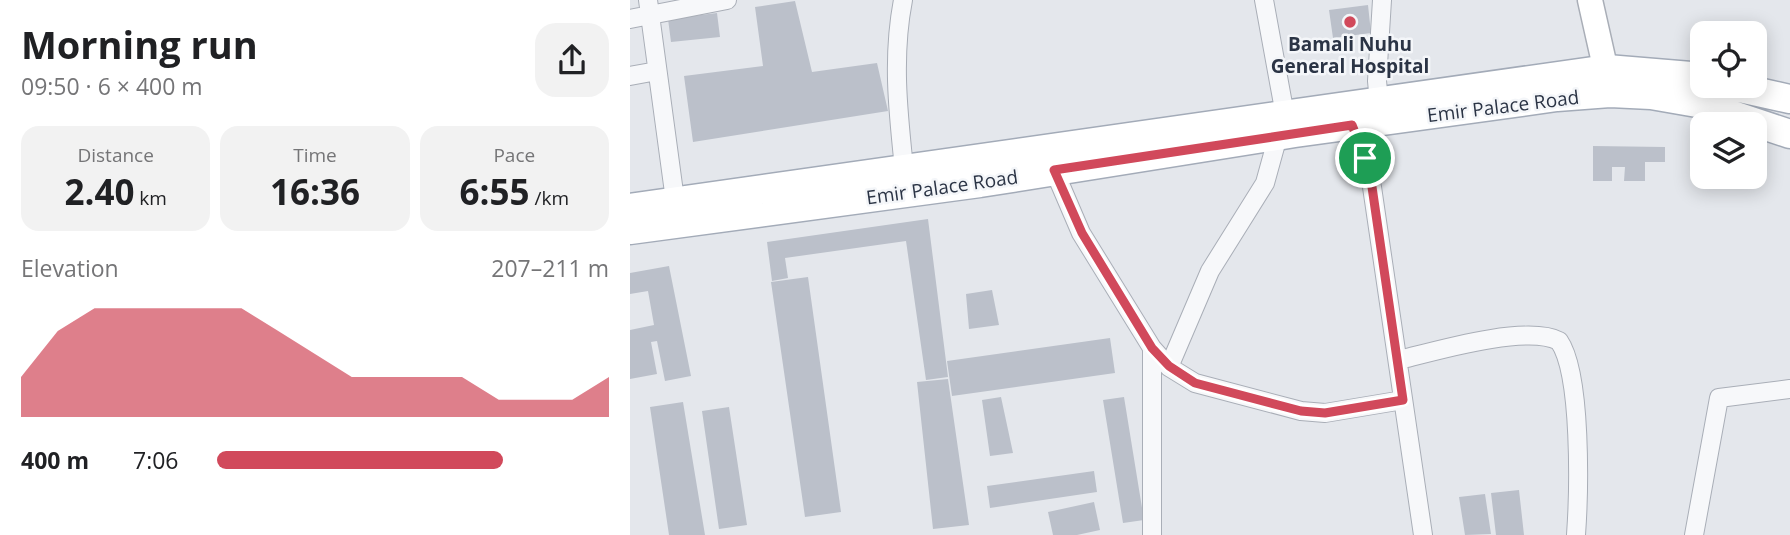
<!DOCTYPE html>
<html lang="en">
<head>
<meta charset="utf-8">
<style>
  :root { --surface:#fff; --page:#f2f2f2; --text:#202124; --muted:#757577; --accent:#d1495b }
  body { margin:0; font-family:"Open Sans",sans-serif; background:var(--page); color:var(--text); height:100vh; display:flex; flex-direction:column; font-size:26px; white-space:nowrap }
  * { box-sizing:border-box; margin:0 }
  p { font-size:23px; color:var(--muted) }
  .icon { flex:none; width:38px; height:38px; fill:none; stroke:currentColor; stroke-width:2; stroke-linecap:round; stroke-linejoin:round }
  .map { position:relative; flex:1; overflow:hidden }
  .details { display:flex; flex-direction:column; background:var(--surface); width:630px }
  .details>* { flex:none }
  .tools { position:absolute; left:1060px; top:21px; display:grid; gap:14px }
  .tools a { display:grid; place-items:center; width:77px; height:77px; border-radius:14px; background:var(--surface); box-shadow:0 4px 18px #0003; font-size:35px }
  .pin { position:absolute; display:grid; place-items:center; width:60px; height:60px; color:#fff; margin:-30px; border:4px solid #fff; border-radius:50%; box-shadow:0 2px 7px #0007 }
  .round { display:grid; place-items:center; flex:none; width:74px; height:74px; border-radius:21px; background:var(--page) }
  .overview { display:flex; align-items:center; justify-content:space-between; height:119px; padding:0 21px }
  h1 { font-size:38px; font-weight:700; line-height:52px }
  .metrics { display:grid; grid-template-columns:repeat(3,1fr); gap:10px; height:119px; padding:7px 21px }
  .metrics div { display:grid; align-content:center; border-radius:18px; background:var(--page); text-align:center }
  .metrics b { font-size:35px; font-weight:700 }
  .metrics small { font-size:19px; font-weight:400 }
  .metrics p { font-size:19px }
  .chart { height:196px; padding:14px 21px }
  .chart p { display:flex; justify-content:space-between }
  .chart svg { width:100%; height:126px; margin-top:7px; fill:var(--accent); opacity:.7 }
  ul { padding:0 21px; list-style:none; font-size:23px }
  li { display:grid; grid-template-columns:112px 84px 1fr; align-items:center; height:52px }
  li i { height:18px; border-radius:9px; background:var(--accent) }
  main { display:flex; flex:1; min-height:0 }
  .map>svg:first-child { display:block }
  .building { fill:#bbc0ca }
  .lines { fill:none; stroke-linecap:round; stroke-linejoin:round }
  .street-casing { stroke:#a9aeb7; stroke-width:20 }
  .secondary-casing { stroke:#a9aeb7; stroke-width:27 }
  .primary-casing { stroke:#a3abb8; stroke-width:31 }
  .street { stroke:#f7f8fa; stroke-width:18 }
  .secondary { stroke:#fff; stroke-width:24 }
  .primary { stroke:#fff; stroke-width:28 }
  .route-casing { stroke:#fff; stroke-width:14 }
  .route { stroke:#d1495b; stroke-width:9 }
  .poi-dot { fill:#d1495b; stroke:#f4f6f9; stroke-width:2.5 }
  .labels { text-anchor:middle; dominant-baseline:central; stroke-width:5; stroke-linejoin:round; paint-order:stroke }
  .poi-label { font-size:19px; font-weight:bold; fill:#2b3445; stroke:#f4f6f9 }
  .street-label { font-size:19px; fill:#2b3445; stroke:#f4f6f9 }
</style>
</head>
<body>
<main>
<section class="details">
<div class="overview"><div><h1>Morning run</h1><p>09:50 · 6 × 400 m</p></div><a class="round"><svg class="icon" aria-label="share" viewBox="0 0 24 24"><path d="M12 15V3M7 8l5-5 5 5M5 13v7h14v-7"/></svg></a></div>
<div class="metrics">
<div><p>Distance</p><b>2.40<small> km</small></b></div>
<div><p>Time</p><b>16:36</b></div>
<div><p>Pace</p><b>6:55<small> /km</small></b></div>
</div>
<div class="chart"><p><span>Elevation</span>207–211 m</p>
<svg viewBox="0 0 160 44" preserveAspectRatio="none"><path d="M0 44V30L10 14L20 6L30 6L40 6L50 6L60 6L70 14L80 22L90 30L100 30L110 30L120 30L130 38L140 38L150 38L160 30V44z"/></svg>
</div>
<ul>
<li><b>400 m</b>7:06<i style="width:73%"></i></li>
</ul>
</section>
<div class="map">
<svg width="1160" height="535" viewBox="0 0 1160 535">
  <rect width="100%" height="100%" fill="#e4e7ec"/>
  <path class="building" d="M165 1 182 72 247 63 258 111 63 142 54 76 133 66 125 7Z
    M738 5 741 33 703 38 699 10Z
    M87 13 90 37 41 42 38 19Z
    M963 146 1035 147V162H1015V181H994L995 167H982V181H963Z
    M298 219 318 377 296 380 276 241 155 258 158 278 142 281 137 242Z
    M39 266 61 376 35 381 27 341 21 342 27 374 0 379V330L24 325 18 291 0 294V273Z
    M178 277 211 512 175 517 141 282Z
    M362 290 369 325 339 329 336 294Z
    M480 338 485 373 322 396 317 361Z
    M318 379 339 525 303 529 287 382Z
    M371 397 383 453 360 456 352 400Z
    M494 397 514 520 493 523 473 400Z
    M53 402 75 535H39L20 407Z
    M99 407 117 525 89 529 72 411Z
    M464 471 467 492 360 508 357 486Z
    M889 490 894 535H866L861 493Z
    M855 494 861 534 835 535 829 497Z
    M464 502 470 530 447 535H423L418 512Z"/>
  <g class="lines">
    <defs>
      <path id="street" d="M18 0 45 200
        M273 0C262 57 268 111 274 168
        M634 0 655 115
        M0 19 97 0
        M0 76 27 71
        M749 101 747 81 752 0
        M722 125 735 158 742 187 793 535
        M424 170 451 233 522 348 539 367 565 383 671 411 695 413 773 400
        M522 348V535
        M769 360C805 351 897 324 929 341 952 374 949 493 946 535
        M539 367 580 271 635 183 648 136
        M1064 535 1089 398 1160 389"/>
      <path id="secondary" d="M960 0 980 89"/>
      <path id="primary" d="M1101 86 1160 99
        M0 208 977 69 1073 77
        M0 230 350 183 665 133 927 97 980 93 1021 95 1067 103 1160 134"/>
    </defs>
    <use href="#street" class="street-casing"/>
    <use href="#secondary" class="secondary-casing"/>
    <use href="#primary" class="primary-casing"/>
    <use href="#street" class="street"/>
    <use href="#secondary" class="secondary"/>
    <use href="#primary" class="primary"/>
  </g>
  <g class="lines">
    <defs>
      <path id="route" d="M722 125 735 158 742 187 773 400 695 413 671 411 565 383 539 366 522 348 452 233 424 170Z"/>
    </defs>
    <use href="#route" class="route-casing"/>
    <use href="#route" class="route"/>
  </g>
  <circle class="poi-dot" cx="720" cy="22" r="7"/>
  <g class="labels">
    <g class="poi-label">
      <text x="720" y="44">Bamali Nuhu<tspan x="720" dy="22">General Hospital</tspan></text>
    </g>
    <g class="street-label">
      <text transform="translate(873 106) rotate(-7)">Emir Palace Road</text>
      <text transform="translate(312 187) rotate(-8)">Emir Palace Road</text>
    </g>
  </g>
</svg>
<div class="tools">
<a><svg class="icon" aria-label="locate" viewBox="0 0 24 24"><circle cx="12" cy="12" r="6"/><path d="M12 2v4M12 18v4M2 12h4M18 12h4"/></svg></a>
<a><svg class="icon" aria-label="layers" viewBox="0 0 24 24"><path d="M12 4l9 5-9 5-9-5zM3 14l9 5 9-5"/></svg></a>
</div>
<div class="pin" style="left:735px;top:158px;background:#1e9e55"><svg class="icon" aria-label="arrive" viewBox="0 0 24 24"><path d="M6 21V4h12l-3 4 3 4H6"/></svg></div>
</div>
</main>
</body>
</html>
